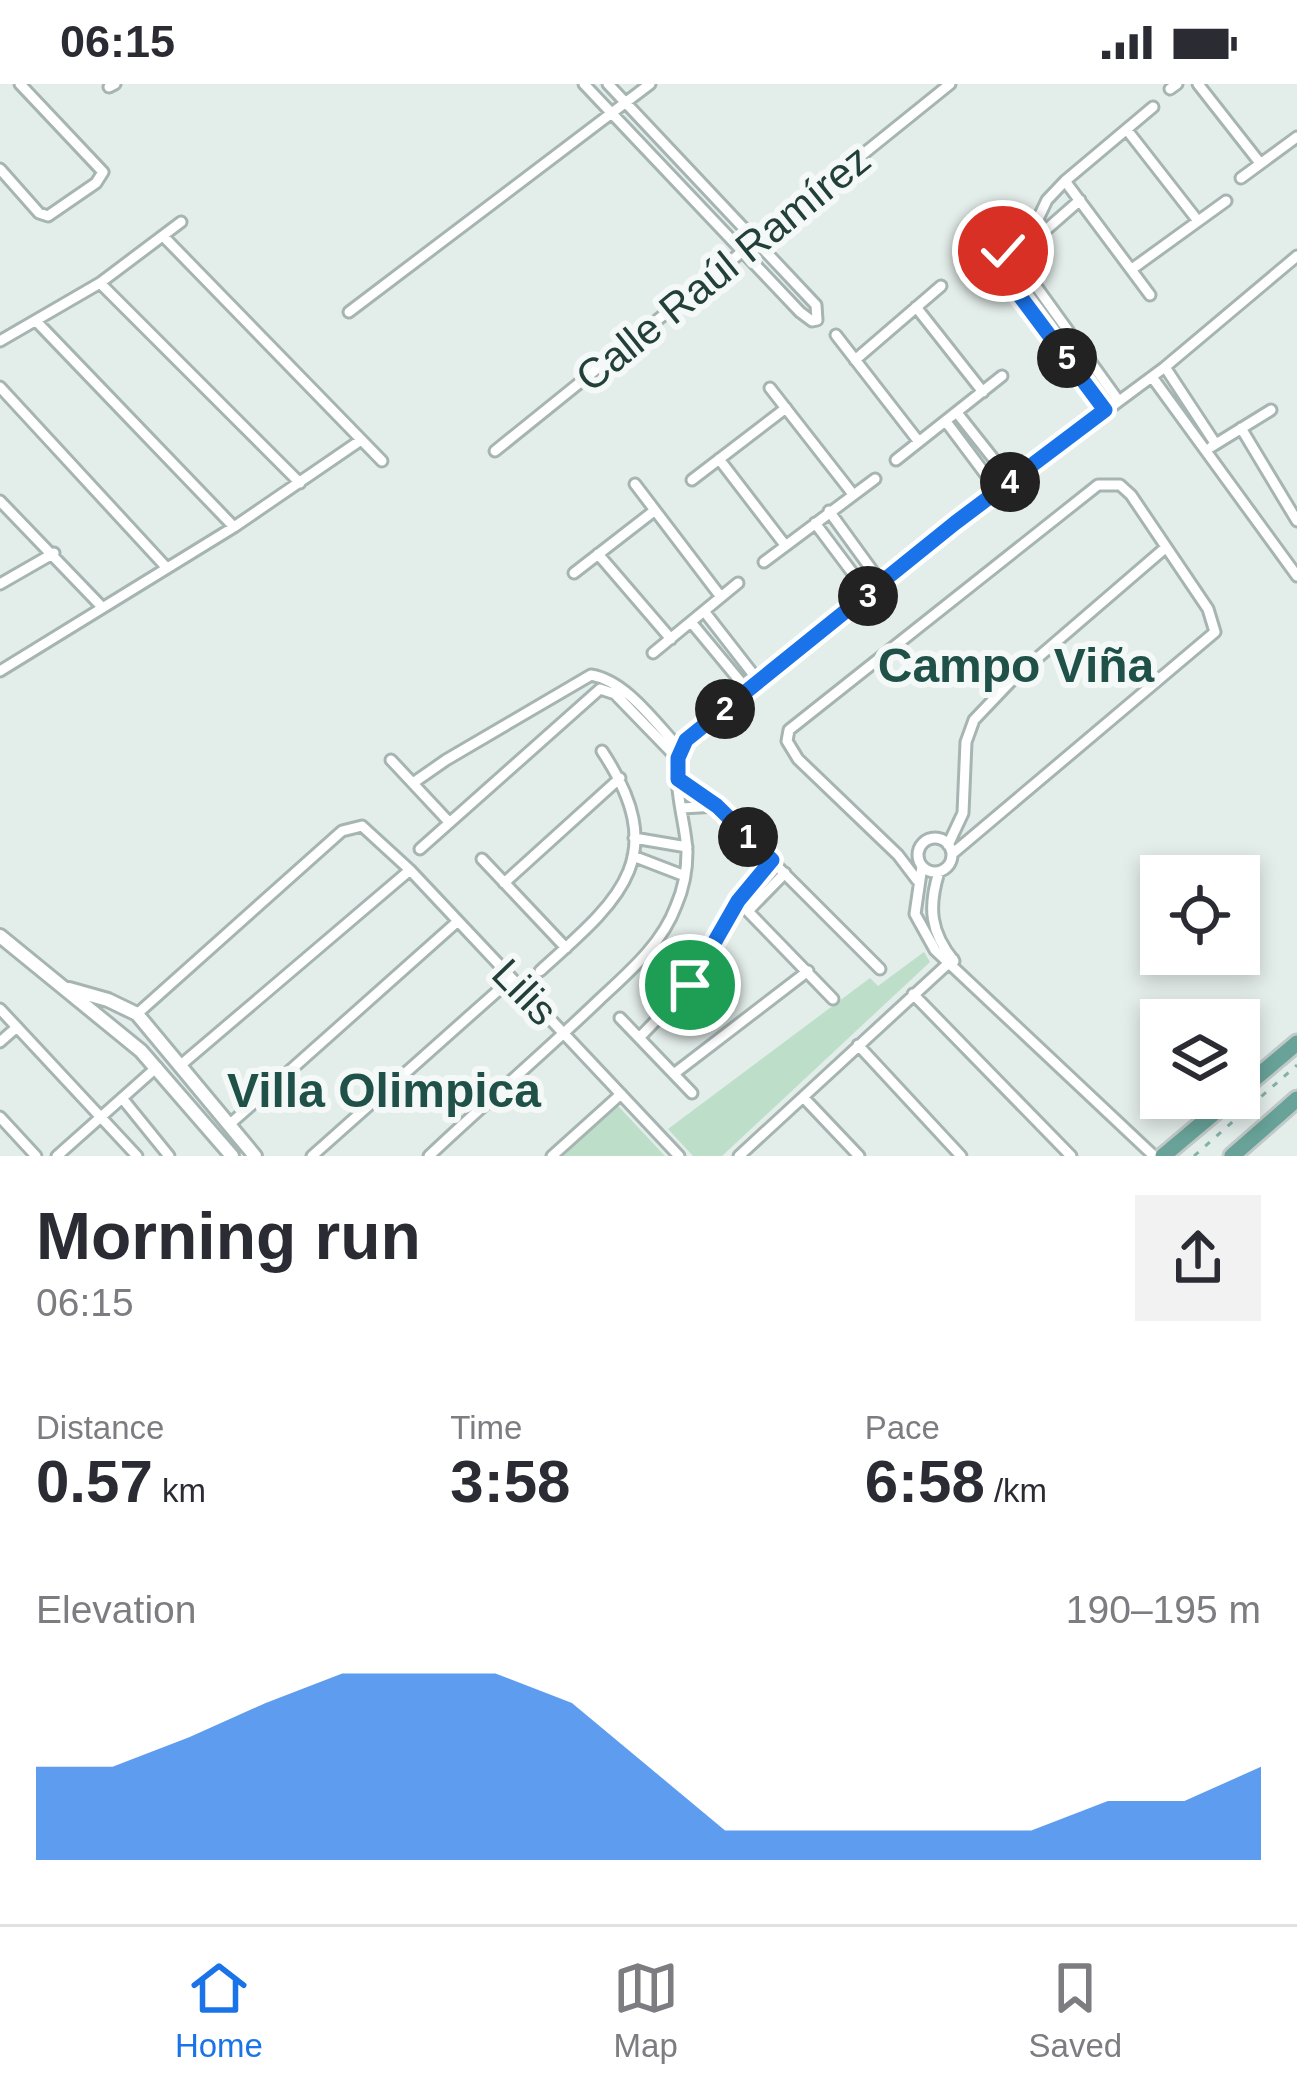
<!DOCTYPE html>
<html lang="en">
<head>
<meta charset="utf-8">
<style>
  :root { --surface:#fff; --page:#f2f2f3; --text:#2b2b33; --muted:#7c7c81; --line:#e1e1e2; --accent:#1a73e8 }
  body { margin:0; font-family:Arial,sans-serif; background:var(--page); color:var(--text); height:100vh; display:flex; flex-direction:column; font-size:45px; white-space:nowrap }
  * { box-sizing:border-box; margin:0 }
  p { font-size:39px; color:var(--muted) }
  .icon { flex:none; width:66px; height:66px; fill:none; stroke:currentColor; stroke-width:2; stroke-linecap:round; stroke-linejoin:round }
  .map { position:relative; height:1072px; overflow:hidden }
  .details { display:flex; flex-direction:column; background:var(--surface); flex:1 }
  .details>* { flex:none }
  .tools { position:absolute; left:1140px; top:771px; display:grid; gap:24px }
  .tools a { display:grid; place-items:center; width:120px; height:120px; border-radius:0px; background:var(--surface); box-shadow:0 6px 18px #0003; font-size:60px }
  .pin { position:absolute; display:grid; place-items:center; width:102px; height:102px; color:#fff; margin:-51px; border:6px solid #fff; border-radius:50%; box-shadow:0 3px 12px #0007 }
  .km { position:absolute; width:60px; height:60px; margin:-30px; border-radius:50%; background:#222; color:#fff; font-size:33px; line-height:60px; text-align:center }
  .round { display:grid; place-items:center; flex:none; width:126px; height:126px; border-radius:0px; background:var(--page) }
  .head { display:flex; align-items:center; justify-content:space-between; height:204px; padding:0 36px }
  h1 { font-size:66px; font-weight:800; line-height:90px }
  .stats { display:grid; grid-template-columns:repeat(3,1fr); gap:18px; height:204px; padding:12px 36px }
  .stats div { display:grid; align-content:center }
  .stats b { font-size:60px; font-weight:800 }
  .stats small { font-size:33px; font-weight:400 }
  .stats p { font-size:33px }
  .chart { height:336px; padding:24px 36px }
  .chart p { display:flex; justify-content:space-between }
  .chart svg { width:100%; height:216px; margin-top:12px; fill:var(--accent); opacity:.7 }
  .status { display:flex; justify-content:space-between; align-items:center; height:84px; padding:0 60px; background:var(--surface); direction:ltr }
  .status svg { height:33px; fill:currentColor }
  .tabs { display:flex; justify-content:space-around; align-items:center; height:168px; border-top:3px solid var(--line); background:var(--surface); font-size:33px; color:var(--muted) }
  .tabs a { display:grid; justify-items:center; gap:6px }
  .tabs .on { color:var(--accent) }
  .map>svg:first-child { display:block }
  .green { fill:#bddec9 }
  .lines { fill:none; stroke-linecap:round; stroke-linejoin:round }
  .minor-casing { stroke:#a6b5b2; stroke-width:15 }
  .tertiary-casing { stroke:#a6b5b2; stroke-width:18 }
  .primary-casing { stroke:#c1c9c8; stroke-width:21 }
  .path { stroke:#84b0a6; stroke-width:3; stroke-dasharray:6 9; stroke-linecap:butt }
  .minor { stroke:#fff; stroke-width:9 }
  .tertiary { stroke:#fff; stroke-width:12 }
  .primary { stroke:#68a298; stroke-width:15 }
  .route-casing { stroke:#fff; stroke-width:24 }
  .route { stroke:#1a73e8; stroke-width:15 }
  .labels { text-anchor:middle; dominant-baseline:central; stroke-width:12; stroke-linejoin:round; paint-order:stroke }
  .street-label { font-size:42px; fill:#233f3a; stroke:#f4f9f7 }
  .quarter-label { font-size:48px; font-weight:bold; fill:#1f5149; stroke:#f4f9f7 }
</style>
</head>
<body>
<div class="status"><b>06:15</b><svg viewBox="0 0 49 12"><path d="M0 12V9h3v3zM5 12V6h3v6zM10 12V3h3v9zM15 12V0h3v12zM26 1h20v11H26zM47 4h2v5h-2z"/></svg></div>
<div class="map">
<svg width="1297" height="1072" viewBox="0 0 1297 1072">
  <rect width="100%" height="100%" fill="#e3edea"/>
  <path class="green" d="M924 868 930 878 722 1072H693L668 1045 870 894 878 902Z
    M618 1022 665 1072H561L614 1023Z"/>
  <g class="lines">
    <defs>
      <path id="minor" d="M584 0 800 228 812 237 817 236 816 221 608 0
        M1198 0 1260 79
        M109 3 115 0
        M1170 5 1177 0
        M1127 46 1198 137
        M0 85 39 129 48 132 96 99 103 88 20 0
        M1241 94 1297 53
        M1065 97 1150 211
        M164 153 382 377
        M1009 165 1037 137 1047 116 1065 97 1153 23
        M1015 173 1080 116
        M1132 185 1226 117
        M100 199 300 399
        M916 223 983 308
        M349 228 650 0
        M36 237 234 443
        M836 251 919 358
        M0 257 100 199 181 138
        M855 276 941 202
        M1165 283 1215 359
        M1152 293 1297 492
        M0 303 166 483
        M770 304 852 409
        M1105 326 1005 192 997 177 1005 166 1015 173 1118 316
        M958 330 1011 397
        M947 339 998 407
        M1241 344 1297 437
        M1211 363 1271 326
        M495 367 950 0
        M719 375 785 461
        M896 376 1002 292
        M692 396 786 324
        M635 400 721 513
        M0 417 101 522
        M829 427 882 500
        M815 439 869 511
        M598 470 671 555
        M764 478 875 395
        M574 489 654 427
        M0 500 54 469
        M704 527 760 599
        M691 538 749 608
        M653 569 738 499
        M0 587 234 443 361 356
        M391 676 449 738
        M678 695 717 722 880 885
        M413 699 446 676 591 591C627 597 656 640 681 666
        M682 724 717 722
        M634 754 687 763
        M918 771a17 17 0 1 1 34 0a17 17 0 1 1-34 0Z
        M948 761 963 729 966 658 974 636 1013 595 1164 465
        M420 765 600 605 615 610 678 675
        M633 772 685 792
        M482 775 566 864
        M922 782 915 830 935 866 1154 1072
        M939 788C928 823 930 848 954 877
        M917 796 898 771 798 675 787 657 789 646 1098 401H1120L1131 411 1208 525 1215 548 952 770
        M504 799 620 694
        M738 817 833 915
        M749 826 785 789
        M540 887C619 816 673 774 602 667
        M913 910 1071 1072
        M0 925 137 1072
        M137 930 342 747 362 742 410 786 679 1072
        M620 934 692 1009
        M640 953 690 901 738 817 772 776
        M0 958 17 943
        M858 961 961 1072
        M182 980 410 786
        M675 989 808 887
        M803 1013 859 1072
        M122 1014 169 1072
        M0 1033 36 1072
        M230 1040 458 837
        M57 1072 157 983
        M312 1072 511 895
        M429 1072C485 1019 544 969 600 915 629 888 662 860 676 822 683 806 687 786 687 768 686 731 663 683 691 651L955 439 1165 283 1297 172
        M552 1072 621 1010
        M739 1072 953 875"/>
      <path id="tertiary" d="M0 852 141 967 232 1072
        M69 905 108 916 137 930 255 1072"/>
      <path id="primary" d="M1239 1008 1297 959
        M1163 1072 1232 1014
        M1232 1072 1297 1015"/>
    </defs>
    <use href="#minor" class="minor-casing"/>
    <use href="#tertiary" class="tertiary-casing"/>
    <use href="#primary" class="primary-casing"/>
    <path class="path" d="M1194 1072 1297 981"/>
    <use href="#minor" class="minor"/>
    <use href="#tertiary" class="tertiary"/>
    <use href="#primary" class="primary"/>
  </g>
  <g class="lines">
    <defs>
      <path id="route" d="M690 901 738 817 772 776 717 722 678 695V674L686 656 955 439 1105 326 1005 192 998 178 1003 167"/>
    </defs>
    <use href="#route" class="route-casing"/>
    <use href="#route" class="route"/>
  </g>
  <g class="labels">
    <g class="street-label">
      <text transform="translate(723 184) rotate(-39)">Calle Raúl Ramírez</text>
      <text transform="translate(525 908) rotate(46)">Lilis</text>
    </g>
    <g class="quarter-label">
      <text x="1016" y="581">Campo Viña</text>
      <text x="384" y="1006">Villa Olimpica</text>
    </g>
  </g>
</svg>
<div class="tools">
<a><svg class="icon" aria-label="locate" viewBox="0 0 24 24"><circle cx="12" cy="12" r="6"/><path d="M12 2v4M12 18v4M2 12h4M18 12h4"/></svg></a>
<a><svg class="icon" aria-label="layers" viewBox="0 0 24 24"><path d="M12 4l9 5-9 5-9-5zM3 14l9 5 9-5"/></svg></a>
</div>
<div class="pin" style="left:690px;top:901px;background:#1e9e55"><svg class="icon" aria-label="arrive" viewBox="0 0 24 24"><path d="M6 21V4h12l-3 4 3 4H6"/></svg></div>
<div class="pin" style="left:1003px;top:167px;background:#d93025"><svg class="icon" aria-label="check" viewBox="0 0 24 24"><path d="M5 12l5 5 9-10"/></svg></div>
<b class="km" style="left:748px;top:753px">1</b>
<b class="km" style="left:725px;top:625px">2</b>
<b class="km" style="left:868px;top:512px">3</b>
<b class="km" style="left:1010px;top:398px">4</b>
<b class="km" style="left:1067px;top:274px">5</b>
</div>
<section class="details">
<div class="head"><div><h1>Morning run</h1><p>06:15</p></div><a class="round"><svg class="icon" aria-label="share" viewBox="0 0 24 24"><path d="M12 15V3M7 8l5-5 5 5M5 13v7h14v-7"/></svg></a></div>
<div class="stats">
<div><p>Distance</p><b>0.57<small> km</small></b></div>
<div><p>Time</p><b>3:58</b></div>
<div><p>Pace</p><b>6:58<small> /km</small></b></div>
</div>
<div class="chart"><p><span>Elevation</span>190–195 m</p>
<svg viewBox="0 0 160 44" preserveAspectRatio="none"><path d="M0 44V25L10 25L20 19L30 12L40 6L50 6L60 6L70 12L80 25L90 38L100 38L110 38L120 38L130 38L140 32L150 32L160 25V44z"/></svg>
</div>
</section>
<nav class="tabs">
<a class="on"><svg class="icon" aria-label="home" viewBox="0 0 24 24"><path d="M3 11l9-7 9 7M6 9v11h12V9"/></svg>Home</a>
<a><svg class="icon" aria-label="map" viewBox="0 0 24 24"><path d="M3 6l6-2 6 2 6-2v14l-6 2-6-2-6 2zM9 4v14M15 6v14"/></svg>Map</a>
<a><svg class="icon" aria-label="saved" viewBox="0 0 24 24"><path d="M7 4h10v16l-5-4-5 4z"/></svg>Saved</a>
</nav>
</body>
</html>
